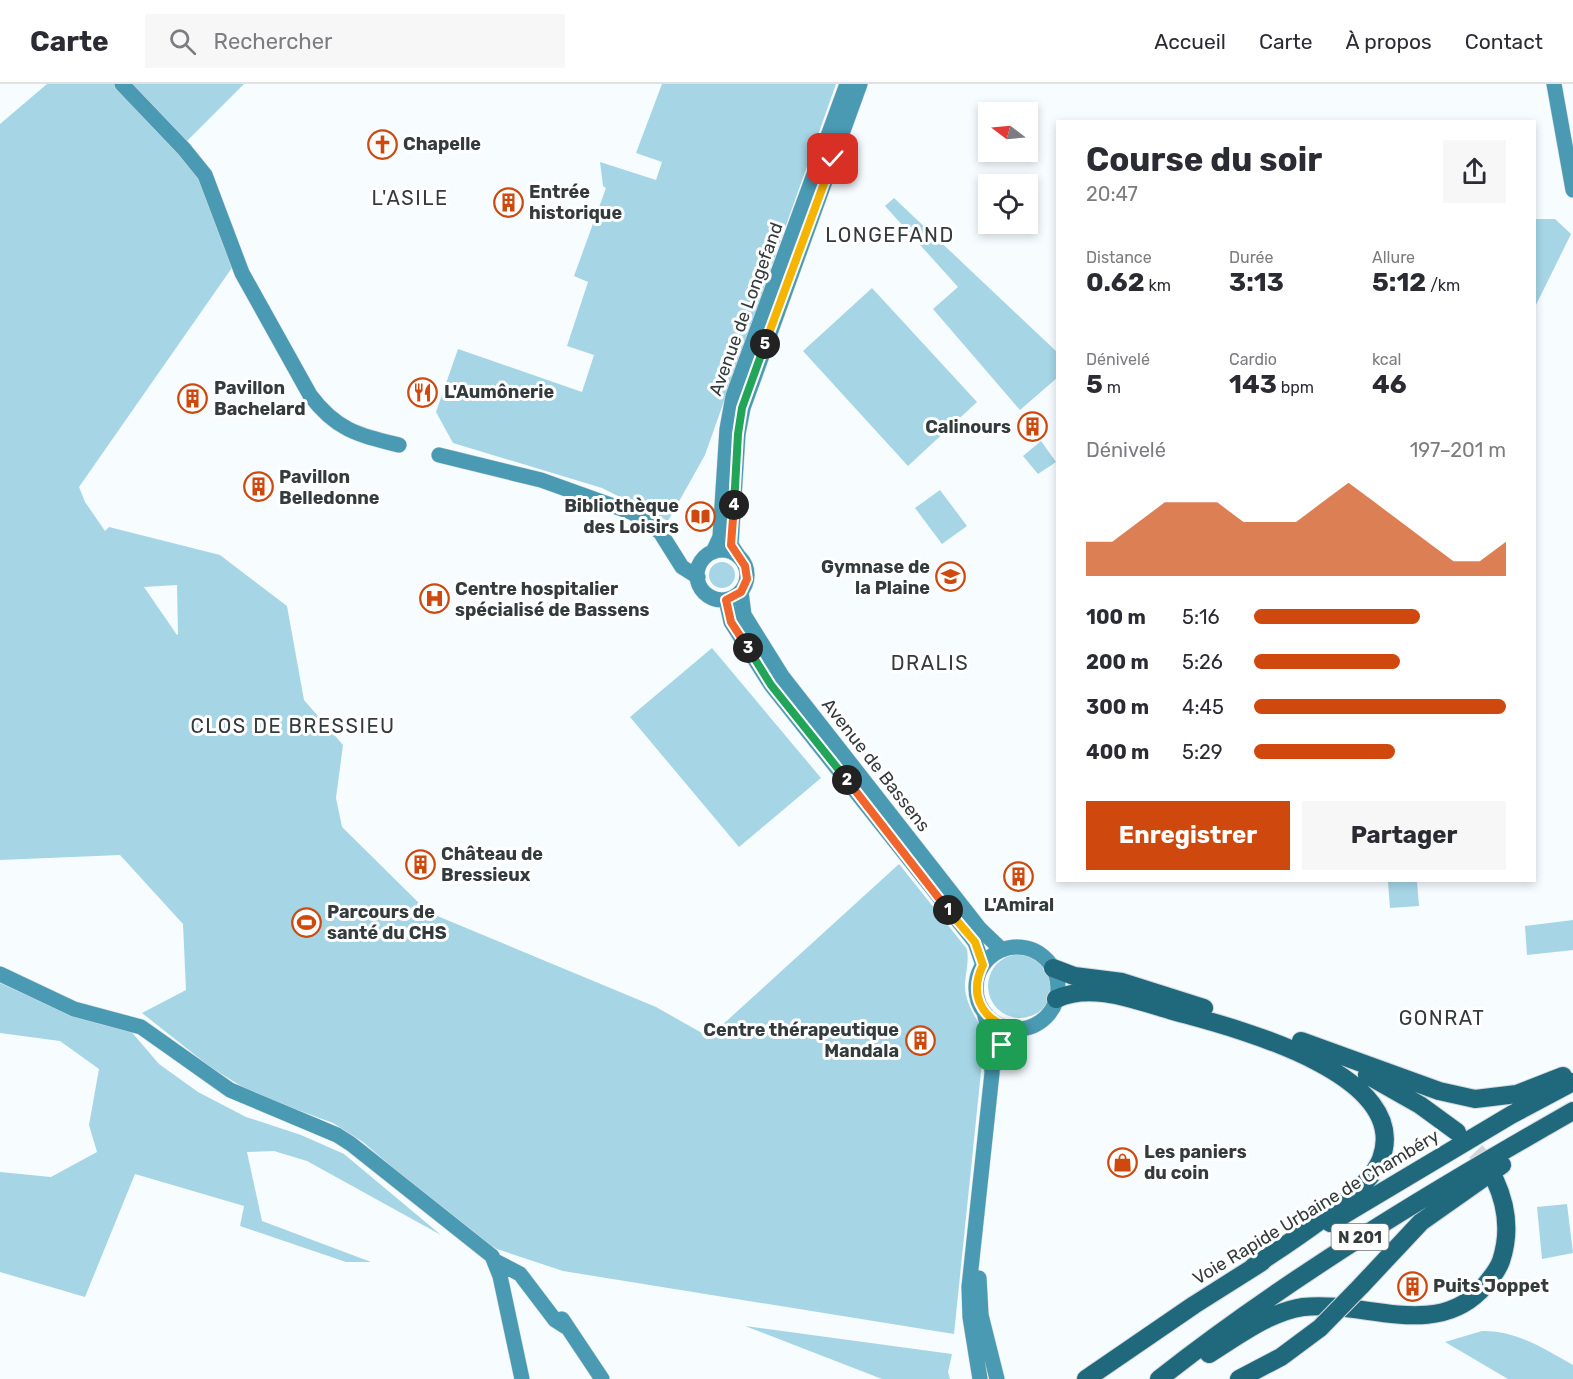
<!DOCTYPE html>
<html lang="fr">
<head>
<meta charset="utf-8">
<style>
  :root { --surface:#fff; --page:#f7f7f7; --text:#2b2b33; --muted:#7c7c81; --line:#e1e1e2; --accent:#cf490e }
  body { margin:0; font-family:Rubik,sans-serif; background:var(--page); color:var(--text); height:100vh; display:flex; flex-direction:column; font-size:22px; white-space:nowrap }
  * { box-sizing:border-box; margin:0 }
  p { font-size:20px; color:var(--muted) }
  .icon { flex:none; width:33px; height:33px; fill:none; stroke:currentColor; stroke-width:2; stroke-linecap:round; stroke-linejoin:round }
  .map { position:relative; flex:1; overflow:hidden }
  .sheet { position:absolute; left:1056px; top:36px; width:480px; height:762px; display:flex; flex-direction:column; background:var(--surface); border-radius:0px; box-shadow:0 3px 9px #0003 }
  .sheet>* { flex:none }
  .needle { width:39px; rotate:286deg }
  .controls { position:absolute; left:978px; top:18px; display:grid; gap:12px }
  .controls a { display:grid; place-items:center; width:60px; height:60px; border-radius:0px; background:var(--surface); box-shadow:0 3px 9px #0003; font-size:30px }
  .pin { position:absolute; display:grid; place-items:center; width:51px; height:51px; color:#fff; margin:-26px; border-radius:12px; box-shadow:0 3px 9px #0006 }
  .km { position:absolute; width:30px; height:30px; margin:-15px; border-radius:50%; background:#222; color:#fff; font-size:16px; line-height:30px; text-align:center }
  .round { display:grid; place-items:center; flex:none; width:63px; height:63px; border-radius:0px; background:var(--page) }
  .headline { display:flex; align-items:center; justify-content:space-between; height:102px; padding:0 30px }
  h1 { font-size:33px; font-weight:700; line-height:45px }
  .stats { display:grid; grid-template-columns:repeat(3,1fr); gap:9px; height:102px; padding:6px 30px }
  .stats div { display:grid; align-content:center }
  .stats b { font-size:26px; font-weight:700 }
  .stats small { font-size:16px; font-weight:400 }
  .stats p { font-size:16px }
  .chart { height:168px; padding:12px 30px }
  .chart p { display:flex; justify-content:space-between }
  .chart svg { width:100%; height:108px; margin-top:6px; fill:var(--accent); opacity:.7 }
  .primary-button { display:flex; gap:12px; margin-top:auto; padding:12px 30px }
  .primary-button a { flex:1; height:69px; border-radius:0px; background:var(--accent); color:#fff; font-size:24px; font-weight:700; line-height:69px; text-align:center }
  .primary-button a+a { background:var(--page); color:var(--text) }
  ul { padding:0 30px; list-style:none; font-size:20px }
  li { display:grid; grid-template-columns:96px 72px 1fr; align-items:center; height:45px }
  li i { height:15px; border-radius:8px; background:var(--accent) }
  header { display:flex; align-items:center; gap:36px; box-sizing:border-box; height:84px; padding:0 30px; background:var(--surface); border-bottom:2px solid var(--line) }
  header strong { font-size:28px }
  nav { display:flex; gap:33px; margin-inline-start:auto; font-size:21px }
  .search { width:420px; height:54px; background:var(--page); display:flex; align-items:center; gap:15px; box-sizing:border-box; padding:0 21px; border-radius:0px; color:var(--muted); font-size:22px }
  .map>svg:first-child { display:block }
  .green { fill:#a6d6e6; fill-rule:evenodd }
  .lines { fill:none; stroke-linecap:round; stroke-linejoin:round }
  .highway-tunnel { stroke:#cfd5d8; stroke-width:18; stroke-dasharray:18 9; stroke-linecap:butt }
  .secondary-casing { stroke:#d3d9dc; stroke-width:16 }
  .highway-casing { stroke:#d3d9dc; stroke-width:20 }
  .secondary { stroke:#499ab2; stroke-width:15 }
  .highway { stroke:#20697c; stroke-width:18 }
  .highway-bridge-casing { stroke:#d3d9dc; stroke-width:20; stroke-linecap:butt }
  .highway-bridge { stroke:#20697c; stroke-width:18 }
  .split-1-casing { stroke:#fff; stroke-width:12 }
  .split-2-casing { stroke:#fff; stroke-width:12 }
  .split-3-casing { stroke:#fff; stroke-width:12 }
  .split-4-casing { stroke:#fff; stroke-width:12 }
  .split-5-casing { stroke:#fff; stroke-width:12 }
  .split-6-casing { stroke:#fff; stroke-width:12 }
  .split-1 { stroke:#f5b400; stroke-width:8 }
  .split-2 { stroke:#f0652b; stroke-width:8 }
  .split-3 { stroke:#22a559; stroke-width:8 }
  .split-4 { stroke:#f0652b; stroke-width:8 }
  .split-5 { stroke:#22a559; stroke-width:8 }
  .split-6 { stroke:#f5b400; stroke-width:8 }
  .labels { text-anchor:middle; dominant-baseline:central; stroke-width:6; stroke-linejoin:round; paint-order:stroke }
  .shield { fill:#fff; stroke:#717677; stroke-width:1.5 }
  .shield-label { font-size:16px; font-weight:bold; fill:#343b3d }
  .poi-label { font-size:18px; font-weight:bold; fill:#343b3d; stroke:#fff; text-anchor:start }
  .street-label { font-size:18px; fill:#343b3d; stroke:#fff }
  .neighbourhood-label { font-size:20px; letter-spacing:1.5px; fill:#343b3d; stroke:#fff }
</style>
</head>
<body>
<header>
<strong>Carte</strong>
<div class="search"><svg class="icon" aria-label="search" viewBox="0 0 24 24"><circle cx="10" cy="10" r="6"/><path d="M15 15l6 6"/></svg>Rechercher</div>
<nav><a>Accueil</a><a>Carte</a><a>À propos</a><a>Contact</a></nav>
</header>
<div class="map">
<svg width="1573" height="1295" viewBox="0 0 1573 1295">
  <rect width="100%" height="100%" fill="#f6fcff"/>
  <path class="green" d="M47 0H244L187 57 236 178 79 403 85 418 105 447 109 443 220 471 287 522 304 616 343 661 336 714 342 743 421 821 435 831 656 923 709 953 899 780 967 865C969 878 966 887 965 899 964 918 976 934 985 949L954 1250 563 1187 497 1165 465 1146 363 1058 333 1039 252 1009 209 982 142 929 186 906 183 840 120 771 0 776V40ZM177 501 178 550 177 551 144 503Z
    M662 0H836L705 371 668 437 602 404 453 359 436 328 458 265 582 308 594 271 567 262 588 198 574 192 606 104 603 102 600 78 656 96 662 78 636 69Z
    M894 114 1057 268V294L1020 326 933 225 958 203 885 122Z
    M1535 135H1555L1571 150 1535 223Z
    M872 204 977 318 908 382 803 267Z
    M1041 357 1056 378 1038 390 1023 372Z
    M940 406 967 442 942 460 915 424Z
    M709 491a13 13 0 1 1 26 0a13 13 0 1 1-26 0Z
    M712 564 821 694 739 763 630 633Z
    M1417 797 1419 822 1390 824 1388 798Z
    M1573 836V866L1527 871 1525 842Z
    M988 902a32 32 0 1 1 64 0a32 32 0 1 1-64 0Z
    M0 899 72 931 129 945 159 980 198 1008 246 1033 301 1051 344 1070 441 1151 307 1077 274 1067 247 1068 262 1137 371 1178H346L240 1142 244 1122 135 1090 85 1213 0 1188V1088L51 1093 97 1068 89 1041 99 985 60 957 0 949Z
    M1567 1120 1573 1169 1542 1175 1537 1123Z
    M745 1242 952 1270 948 1288 950 1295H882Z
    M1482 1247C1516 1246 1544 1265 1573 1281V1295H1508L1445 1258Z"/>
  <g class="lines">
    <path class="highway-tunnel" d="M1457 1048 1480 1072 1492 1089"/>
    <defs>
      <path id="secondary" d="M122 0 184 65 205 91 242 189 310 311C336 346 358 351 399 361
        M1554 0 1573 106
        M439 371 541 396 633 429 660 448 682 483 698 493
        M697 491a25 25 0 1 1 50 0a25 25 0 1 1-50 0Z
        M713 468 720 453 727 345 733 312 847 0
        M739 473 731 461 738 350 743 324 860 0
        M741 508 744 531 782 592 980 845 1002 866
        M726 516 731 538 771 601 975 858 983 881
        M976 904a41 41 0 1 1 82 0a41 41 0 1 1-82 0Z
        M0 890 74 925 141 943 230 1006 337 1051 351 1060 492 1172 500 1192 522 1295
        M995 981 1009 944
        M495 1177 520 1190 555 1236 566 1243
        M979 1194 981 1231 997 1295
        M562 1235 602 1295
        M980 1295 970 1233 969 1203 992 989 991 956 984 928"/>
      <path id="highway" d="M1053 884 1074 892 1122 898 1204 924
        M1056 915C1094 897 1142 919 1180 929 1235 944 1413 990 1381 1075 1368 1110 1286 1160 1253 1183
        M1301 957 1439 1007 1475 1015 1517 1010 1563 992
        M1367 991 1420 1021 1457 1048
        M1330 1139 1511 1031 1573 998
        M1361 1202 1421 1138 1502 1081
        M1209 1270C1238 1252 1269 1228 1303 1223 1362 1216 1432 1255 1480 1207 1488 1198 1497 1188 1501 1177 1510 1150 1507 1122 1495 1096
        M1086 1295 1194 1221 1262 1178
        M1159 1295C1289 1193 1429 1109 1573 1027
        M1239 1295 1281 1273 1320 1244"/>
    </defs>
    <use href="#secondary" class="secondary-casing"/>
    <use href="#highway" class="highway-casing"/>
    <use href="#secondary" class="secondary"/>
    <use href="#highway" class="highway"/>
    <defs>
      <path id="highway-bridge" d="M1320 1244 1361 1202"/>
    </defs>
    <use href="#highway-bridge" class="highway-bridge-casing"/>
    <use href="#highway-bridge" class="highway-bridge"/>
  </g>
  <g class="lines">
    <defs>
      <path id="split-1" d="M948 826 975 858 983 881C969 909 980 934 1010 944L1002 961"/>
      <path id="split-2" d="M847 696 948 826"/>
      <path id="split-3" d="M748 564 771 601 847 696"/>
      <path id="split-4" d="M734 421 731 461 745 482 747 495 741 508 726 516 731 538 748 564"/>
      <path id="split-5" d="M734 421 738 350 742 324 765 260"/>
      <path id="split-6" d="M765 260 833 75"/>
    </defs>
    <use href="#split-1" class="split-1-casing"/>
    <use href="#split-2" class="split-2-casing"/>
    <use href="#split-3" class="split-3-casing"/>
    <use href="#split-4" class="split-4-casing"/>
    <use href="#split-5" class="split-5-casing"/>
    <use href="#split-6" class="split-6-casing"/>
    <use href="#split-1" class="split-1"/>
    <use href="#split-2" class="split-2"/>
    <use href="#split-3" class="split-3"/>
    <use href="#split-4" class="split-4"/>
    <use href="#split-5" class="split-5"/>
    <use href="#split-6" class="split-6"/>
  </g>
  <defs>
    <symbol id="church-ring" viewBox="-11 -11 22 22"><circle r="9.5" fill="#fff" stroke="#cf490e" stroke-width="1.5"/><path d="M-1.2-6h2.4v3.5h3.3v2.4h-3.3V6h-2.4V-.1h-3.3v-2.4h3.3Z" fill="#cf490e"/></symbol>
    <symbol id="building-ring" viewBox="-11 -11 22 22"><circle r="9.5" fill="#fff" stroke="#cf490e" stroke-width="1.5"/><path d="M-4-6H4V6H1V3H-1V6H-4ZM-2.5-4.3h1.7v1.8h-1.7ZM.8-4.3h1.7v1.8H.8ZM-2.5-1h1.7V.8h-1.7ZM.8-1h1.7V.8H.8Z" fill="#cf490e"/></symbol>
    <symbol id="restaurant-ring" viewBox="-11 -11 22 22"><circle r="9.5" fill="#fff" stroke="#cf490e" stroke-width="1.5"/><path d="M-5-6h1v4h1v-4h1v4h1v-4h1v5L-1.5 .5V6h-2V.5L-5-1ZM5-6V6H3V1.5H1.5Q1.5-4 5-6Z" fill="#cf490e"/></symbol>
    <symbol id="library-ring" viewBox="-11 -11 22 22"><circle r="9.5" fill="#fff" stroke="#cf490e" stroke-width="1.5"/><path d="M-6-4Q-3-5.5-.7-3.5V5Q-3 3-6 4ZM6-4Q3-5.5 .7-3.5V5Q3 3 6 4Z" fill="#cf490e"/></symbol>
    <symbol id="school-ring" viewBox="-11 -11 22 22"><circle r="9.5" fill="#fff" stroke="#cf490e" stroke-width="1.5"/><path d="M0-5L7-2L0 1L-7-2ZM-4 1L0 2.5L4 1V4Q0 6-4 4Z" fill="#cf490e"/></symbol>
    <symbol id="hospital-ring" viewBox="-11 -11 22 22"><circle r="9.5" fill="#fff" stroke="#cf490e" stroke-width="1.5"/><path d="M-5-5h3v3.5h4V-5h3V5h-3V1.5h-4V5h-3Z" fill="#cf490e"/></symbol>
    <symbol id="stadium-ring" viewBox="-11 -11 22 22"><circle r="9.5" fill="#fff" stroke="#cf490e" stroke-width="1.5"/><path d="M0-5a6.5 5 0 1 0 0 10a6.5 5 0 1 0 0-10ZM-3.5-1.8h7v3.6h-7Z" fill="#cf490e"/></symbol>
    <symbol id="shop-ring" viewBox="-11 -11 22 22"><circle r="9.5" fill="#fff" stroke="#cf490e" stroke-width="1.5"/><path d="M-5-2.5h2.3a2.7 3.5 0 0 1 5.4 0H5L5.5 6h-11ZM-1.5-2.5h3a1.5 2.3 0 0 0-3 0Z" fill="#cf490e"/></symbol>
  </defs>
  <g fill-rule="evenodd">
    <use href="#church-ring" x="366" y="44" width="33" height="33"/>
    <use href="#building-ring" x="492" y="102" width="33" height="33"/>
    <use href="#restaurant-ring" x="406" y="292" width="33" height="33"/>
    <use href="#building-ring" x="176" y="298" width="33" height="33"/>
    <use href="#building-ring" x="1016" y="326" width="33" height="33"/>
    <use href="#building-ring" x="242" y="386" width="33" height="33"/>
    <use href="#library-ring" x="684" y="416" width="33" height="33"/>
    <use href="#school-ring" x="934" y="476" width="33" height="33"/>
    <use href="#hospital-ring" x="418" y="498" width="33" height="33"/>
    <use href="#building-ring" x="404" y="764" width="33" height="33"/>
    <use href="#building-ring" x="1002" y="776" width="33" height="33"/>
    <use href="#stadium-ring" x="290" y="822" width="33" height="33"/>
    <use href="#building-ring" x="904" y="940" width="33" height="33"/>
    <use href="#shop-ring" x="1106" y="1062" width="33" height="33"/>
    <use href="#building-ring" x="1396" y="1186" width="33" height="33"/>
  </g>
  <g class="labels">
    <rect class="shield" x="1331.5" y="1140" width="57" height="26" rx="4.5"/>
    <g class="shield-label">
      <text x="1360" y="1153">N 201</text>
    </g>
    <g class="poi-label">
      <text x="403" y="60">Chapelle</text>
      <text x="529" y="108">Entrée<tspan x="529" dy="21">historique</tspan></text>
      <text x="214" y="304">Pavillon<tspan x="214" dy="21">Bachelard</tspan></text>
      <text x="444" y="308">L'Aumônerie</text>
      <text x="1011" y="343" text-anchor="end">Calinours</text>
      <text x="279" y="393">Pavillon<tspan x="279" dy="21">Belledonne</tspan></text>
      <text x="679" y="422" text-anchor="end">Bibliothèque<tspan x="679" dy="21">des Loisirs</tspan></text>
      <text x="930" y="483" text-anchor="end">Gymnase de<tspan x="930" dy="21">la Plaine</tspan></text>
      <text x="455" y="505">Centre hospitalier<tspan x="455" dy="21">spécialisé de Bassens</tspan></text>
      <text x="441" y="770">Château de<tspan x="441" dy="21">Bressieux</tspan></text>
      <text x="1019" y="821" text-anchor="middle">L'Amiral</text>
      <text x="327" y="828">Parcours de<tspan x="327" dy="21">santé du CHS</tspan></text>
      <text x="899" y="946" text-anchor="end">Centre thérapeutique<tspan x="899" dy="21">Mandala</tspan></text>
      <text x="1144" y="1068">Les paniers<tspan x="1144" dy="21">du coin</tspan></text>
      <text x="1433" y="1202">Puits Joppet</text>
    </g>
    <g class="street-label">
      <text transform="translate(746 225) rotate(-70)">Avenue de Longefand</text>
      <text transform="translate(876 681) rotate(52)">Avenue de Bassens</text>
      <text transform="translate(1316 1123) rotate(-31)">Voie Rapide Urbaine de Chambéry</text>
    </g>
    <g class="neighbourhood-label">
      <text x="410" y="114">L'ASILE</text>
      <text x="890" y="151">LONGEFAND</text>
      <text x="930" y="579">DRALIS</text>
      <text x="293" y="642">CLOS DE BRESSIEU</text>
      <text x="1442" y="934">GONRAT</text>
    </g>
  </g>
</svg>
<div class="controls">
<a><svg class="needle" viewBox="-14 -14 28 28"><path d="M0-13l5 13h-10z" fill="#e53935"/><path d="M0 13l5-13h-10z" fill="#7c7c81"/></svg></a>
<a><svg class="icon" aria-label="locate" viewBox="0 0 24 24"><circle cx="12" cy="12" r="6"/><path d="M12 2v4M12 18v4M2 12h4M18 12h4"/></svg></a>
</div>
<div class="pin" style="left:1002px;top:961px;background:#1e9e55"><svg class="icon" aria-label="arrive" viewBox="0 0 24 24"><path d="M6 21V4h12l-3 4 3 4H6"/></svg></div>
<div class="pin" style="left:833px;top:75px;background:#d93025"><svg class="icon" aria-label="check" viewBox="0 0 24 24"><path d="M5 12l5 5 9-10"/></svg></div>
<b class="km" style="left:948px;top:826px">1</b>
<b class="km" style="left:847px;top:696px">2</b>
<b class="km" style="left:748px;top:564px">3</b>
<b class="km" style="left:734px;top:421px">4</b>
<b class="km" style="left:765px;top:260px">5</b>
<section class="sheet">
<div class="headline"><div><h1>Course du soir</h1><p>20:47</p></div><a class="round"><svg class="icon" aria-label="share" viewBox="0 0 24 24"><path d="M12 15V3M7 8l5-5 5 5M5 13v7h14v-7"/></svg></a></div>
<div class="stats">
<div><p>Distance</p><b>0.62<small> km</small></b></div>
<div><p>Durée</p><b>3:13</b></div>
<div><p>Allure</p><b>5:12<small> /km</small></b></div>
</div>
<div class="stats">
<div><p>Dénivelé</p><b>5<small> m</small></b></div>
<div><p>Cardio</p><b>143<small> bpm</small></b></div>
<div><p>kcal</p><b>46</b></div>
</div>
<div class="chart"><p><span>Dénivelé</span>197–201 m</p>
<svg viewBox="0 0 160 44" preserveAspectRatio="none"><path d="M0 44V30L10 30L20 22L30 14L40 14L50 14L60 22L70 22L80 22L90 14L100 6L110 14L120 22L130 30L140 38L150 38L160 30V44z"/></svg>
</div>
<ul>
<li><b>100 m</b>5:16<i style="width:66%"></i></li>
<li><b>200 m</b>5:26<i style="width:58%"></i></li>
<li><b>300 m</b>4:45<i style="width:100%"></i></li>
<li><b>400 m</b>5:29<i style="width:56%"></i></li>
</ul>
<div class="primary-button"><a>Enregistrer</a><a>Partager</a></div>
</section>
</div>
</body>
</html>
